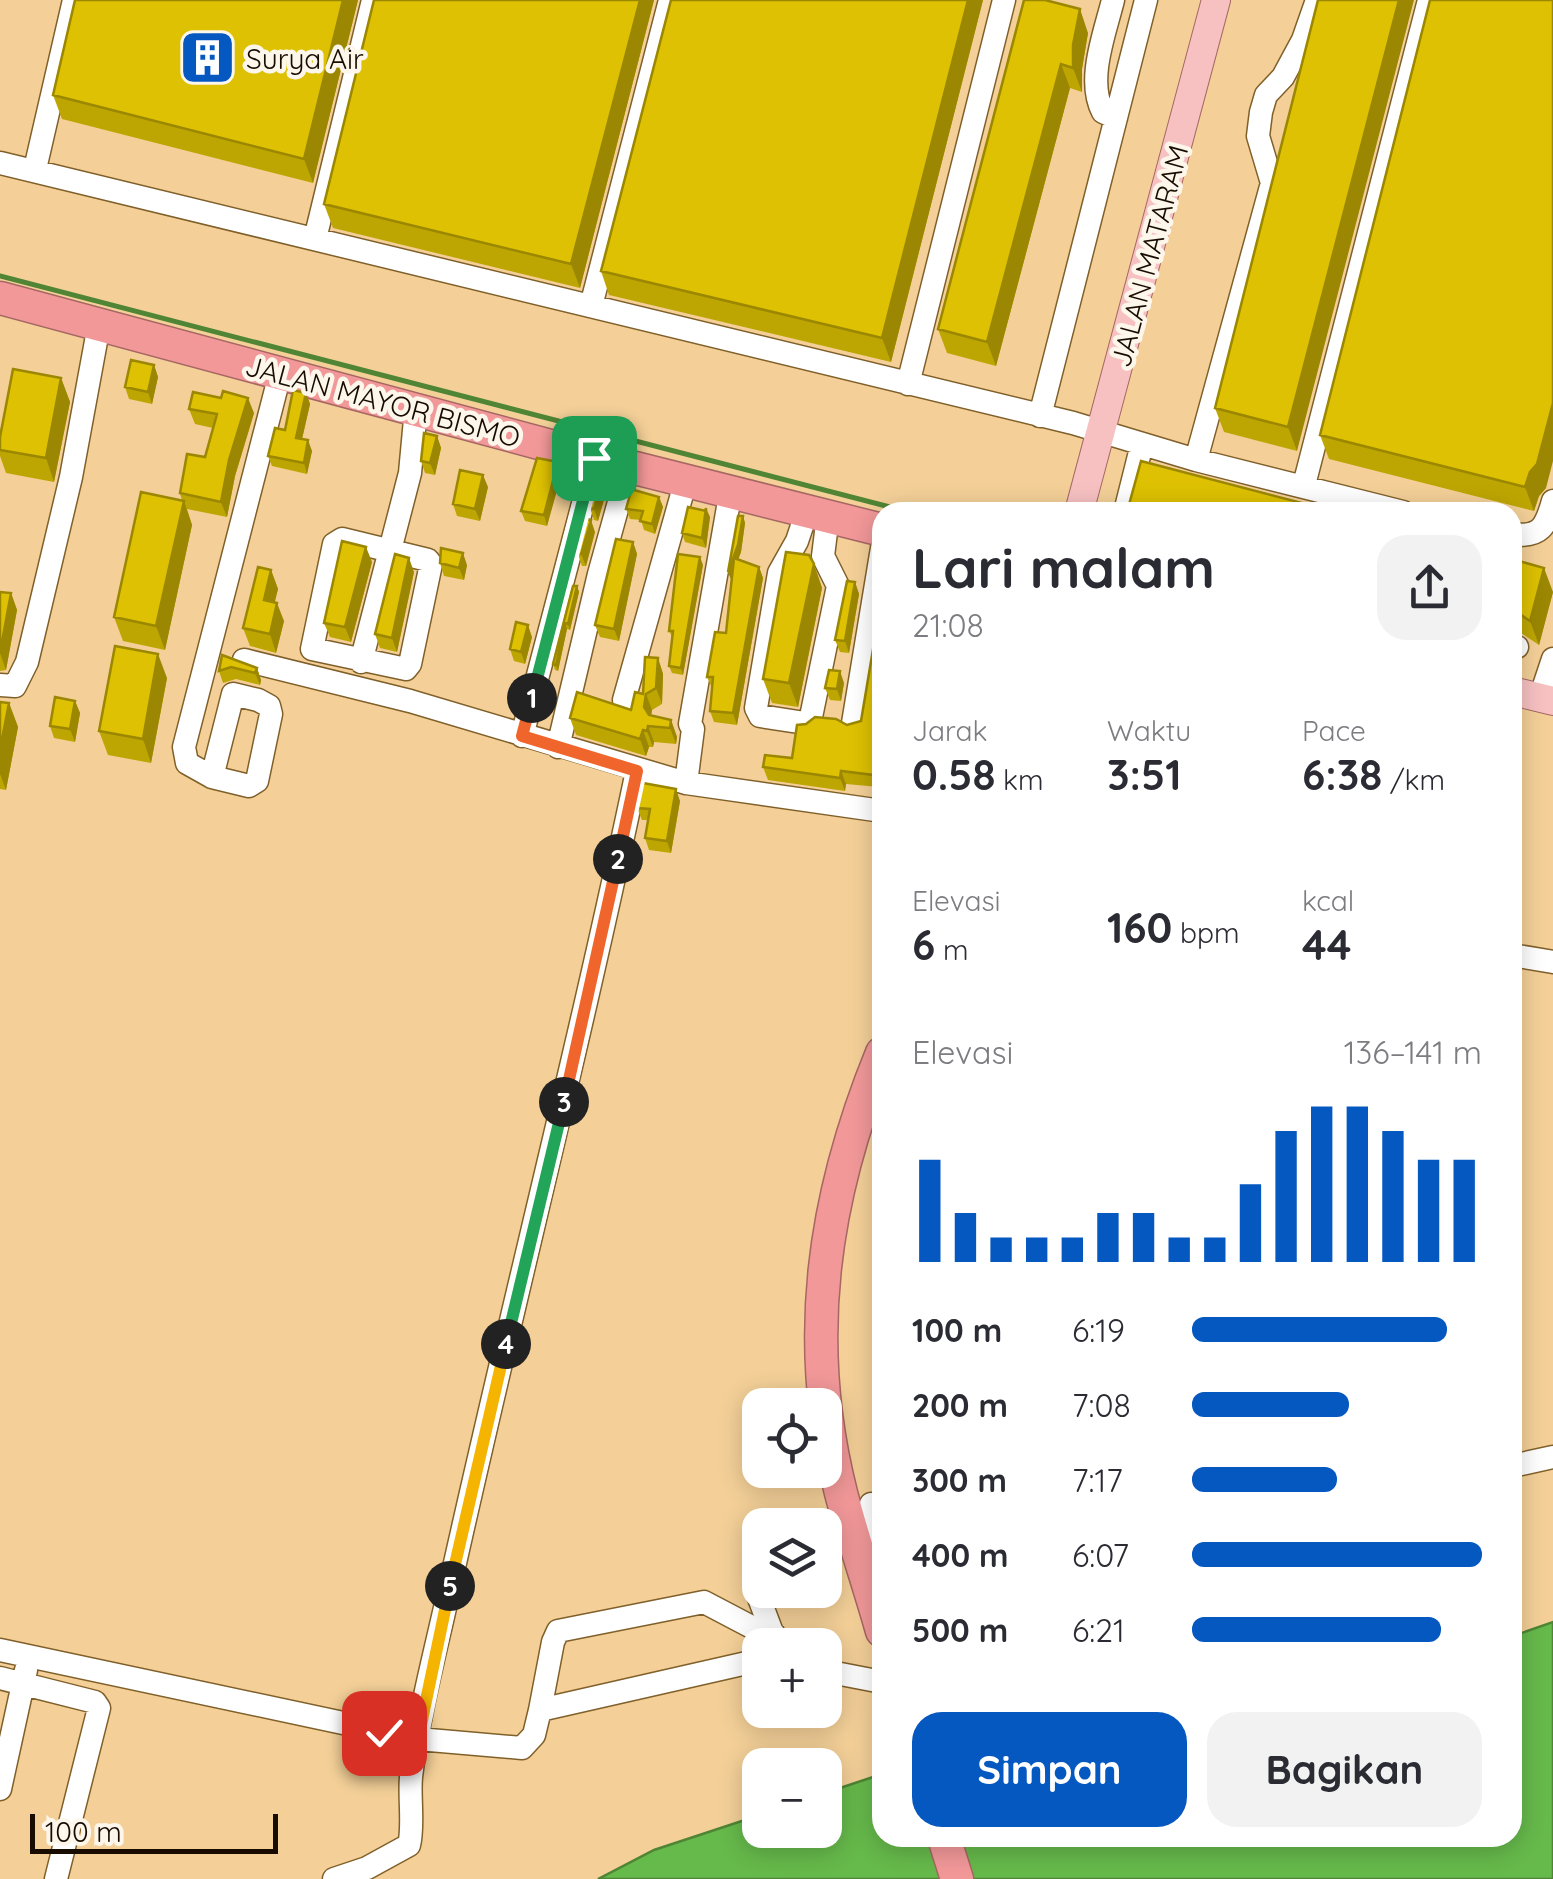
<!DOCTYPE html>
<html lang="id">
<head>
<meta charset="utf-8">
<style>
  :root { --surface:#fff; --page:#f2f2f3; --text:#2b2b33; --muted:#7c7c81; --accent:#0658c1 }
  body { margin:0; font-family:Quicksand,sans-serif; background:var(--page); color:var(--text); height:100vh; display:flex; flex-direction:column; font-size:38px; white-space:nowrap }
  * { box-sizing:border-box; margin:0 }
  p { font-size:32px; color:var(--muted) }
  .icon { flex:none; width:55px; height:55px; fill:none; stroke:currentColor; stroke-width:2; stroke-linecap:round; stroke-linejoin:round }
  .map { position:relative; flex:1; overflow:hidden }
  .details { position:absolute; left:872px; top:502px; width:650px; height:1345px; display:flex; flex-direction:column; background:var(--surface); border-radius:30px; box-shadow:0 5px 25px #0003 }
  .details>* { flex:none }
  .controls { position:absolute; left:742px; top:1388px; display:grid; gap:20px }
  .controls a { display:grid; place-items:center; width:100px; height:100px; border-radius:20px; background:var(--surface); box-shadow:0 5px 25px #0003; font-size:50px }
  .scale { position:absolute; left:30px; bottom:25px; width:248px; box-sizing:border-box; padding-left:10px; border:5px solid #180c00; border-top:0; font-size:28px; line-height:35px; white-space:nowrap; color:#180c00; -webkit-text-stroke:8px #fdf6eb; paint-order:stroke }
  .pin { position:absolute; display:grid; place-items:center; width:85px; height:85px; color:#fff; margin:-42px; border-radius:20px; box-shadow:0 5px 15px #0006 }
  .km { position:absolute; width:50px; height:50px; margin:-25px; border-radius:50%; background:#222; color:#fff; font-size:28px; line-height:50px; text-align:center }
  .round { display:grid; place-items:center; flex:none; width:105px; height:105px; border-radius:30px; background:var(--page) }
  .headline { display:flex; align-items:center; justify-content:space-between; height:170px; padding:0 40px }
  h1 { font-size:55px; font-weight:700; line-height:75px }
  .stats { display:grid; grid-template-columns:repeat(3,1fr); gap:15px; height:170px; padding:10px 40px }
  .stats div { display:grid; align-content:center }
  .stats b { font-size:42px; font-weight:700 }
  .stats small { font-size:28px; font-weight:400 }
  .stats p { font-size:28px }
  .chart { height:280px; padding:20px 40px }
  .chart p { display:flex; justify-content:space-between }
  .chart svg { width:100%; height:180px; margin-top:10px; stroke:var(--accent); stroke-width:6 }
  .button { display:flex; gap:20px; margin-top:auto; padding:20px 40px }
  .button a { flex:1; height:115px; border-radius:30px; background:var(--accent); color:#fff; font-size:40px; font-weight:700; line-height:115px; text-align:center }
  .button a+a { background:var(--page); color:var(--text) }
  ul { padding:0 40px; list-style:none; font-size:32px }
  li { display:grid; grid-template-columns:160px 120px 1fr; align-items:center; height:75px }
  li i { height:25px; border-radius:12px; background:var(--accent) }
  .map>svg:first-child { display:block }
  .water { fill:#66b94b; stroke:#4f8534; stroke-width:2.5 }
  .lines { fill:none; stroke-linecap:round; stroke-linejoin:round }
  .stream { stroke:#4f8534; stroke-width:5 }
  .minor-casing { stroke:#80602a; stroke-width:25 }
  .major-casing { stroke:#a66763; stroke-width:30 }
  .highway-casing { stroke:#a66763; stroke-width:35 }
  .minor { stroke:#fff; stroke-width:22 }
  .major { stroke:#f7c1c2; stroke-width:28 }
  .highway { stroke:#f29899; stroke-width:32 }
  .wall { fill:#bea602 }
  .shaded-wall { fill:#9b8701 }
  .building { fill:#ddc102; stroke:#9b8701; stroke-width:2.5 }
  .split-1-casing { stroke:#fff; stroke-width:20 }
  .split-2-casing { stroke:#fff; stroke-width:20 }
  .split-3-casing { stroke:#fff; stroke-width:20 }
  .split-4-casing { stroke:#fff; stroke-width:20 }
  .split-5-casing { stroke:#fff; stroke-width:20 }
  .split-6-casing { stroke:#fff; stroke-width:20 }
  .split-1 { stroke:#22a559; stroke-width:12 }
  .split-2 { stroke:#f0652b; stroke-width:12 }
  .split-3 { stroke:#f0652b; stroke-width:12 }
  .split-4 { stroke:#22a559; stroke-width:12 }
  .split-5 { stroke:#f5b400; stroke-width:12 }
  .split-6 { stroke:#f5b400; stroke-width:12 }
  .labels { text-anchor:middle; dominant-baseline:central; stroke-width:9; stroke-linejoin:round; paint-order:stroke }
  .poi-label { font-size:28px; fill:#180c00; stroke:#fdf6eb; text-anchor:start }
  .street-label { font-size:28px; fill:#180c00; stroke:#fdf6eb }
</style>
</head>
<body>
<div class="map">
<svg width="1553" height="1879" viewBox="0 0 1553 1879">
  <rect width="100%" height="100%" fill="#f4d098"/>
  <path class="water" d="M1553 1622V1879H598L654 1850 760 1815V1830H825V1793L882 1774V1838H1512L1513 1636Z"/>
  <g class="lines">
    <path class="stream" d="M0 276 909 512"/>
    <defs>
      <path id="minor" d="M1113 0C1105 33 1086 80 1103 112L1116 118
        M0 163 1073 423 1196 460 1403 512
        M35 169 74 0
        M315 239 373 0
        M591 306 670 0
        M908 384 1004 0
        M1040 416 1146 0
        M1196 460 1272 183 1258 136 1261 112 1266 95 1283 77 1303 40 1317 0
        M1304 485 1429 0
        M807 511 797 541 779 573 756 708 760 716 805 723 811 717 838 586 823 556 828 516
        M1125 512 1142 444
        M1512 534C1541 538 1546 526 1553 501
        M342 539 428 560 431 564 410 664 406 669 312 649 334 544Z
        M1512 645 1517 647
        M244 660 410 701 686 783 882 811
        M361 662 410 473 416 409
        M0 685 15 686 27 662 71 477 99 325
        M1540 698 1553 659
        M624 700 686 480
        M853 723 882 548
        M522 736 595 458
        M558 747 599 574 629 466
        M212 777 249 786 257 781 271 714 269 706 258 700 233 694 212 777 187 763 184 747 280 374
        M686 783 693 729 690 724 731 490
        M1512 955 1553 962
        M1512 1466 1553 1457
        M871 1504 879 1542H882
        M760 1565 759 1598 776 1643
        M0 1650 418 1739 522 1748 534 1735 540 1710 760 1660
        M825 1671 882 1682
        M0 1678 95 1702 99 1708 56 1879
        M540 1710 553 1642 558 1631 704 1602 763 1633 774 1634
        M0 1789 26 1670
        M334 1879 367 1868 409 1845C414 1827 409 1797 411 1777 418 1717 434 1657 447 1599 508 1322 579 1048 637 771"/>
      <path id="major" d="M1079 512 1216 0
        M1512 691 1553 701"/>
      <path id="highway" d="M0 298 595 458 882 530
        M882 1053C823 1197 802 1340 841 1493 853 1539 869 1585 882 1631
        M944 1838 957 1879"/>
    </defs>
    <use href="#minor" class="minor-casing"/>
    <use href="#major" class="major-casing"/>
    <use href="#highway" class="highway-casing"/>
    <use href="#minor" class="minor"/>
    <use href="#major" class="major"/>
    <use href="#highway" class="highway"/>
  </g>
  <path class="wall" d="M75 0H358L313 183 62 119 53 95Z
    M654 0 580 288 333 228 324 204Z
    M983 0 891 362 609 295 601 271Z
    M1024 0 1088 33 1082 69V92L1070 88 996 366 947 353 938 329Z
    M1318 0 1297 451 1224 432 1215 408Z
    M154 365 158 377 152 404 129 399 125 387Z
    M61 378 70 402 54 482 6 473 0 456V437Z
    M306 393 310 404 302 439 312 451 307 474 272 466 268 456 285 430Z
    M189 409 254 413 235 476 227 517 187 509 192 525 165 650 123 641 114 617 182 501 180 493 205 457 213 428 195 424Z
    M1320 435 1546 488 1539 496 1534 511 1329 459Z
    M437 436 441 448 435 475 425 473 421 461Z
    M562 472 547 526 525 521 521 511Z
    M488 487 480 521 457 516 453 504Z
    M635 491 659 497 663 507 655 534 644 530 641 520 630 519 626 509Z
    M605 496 598 521 594 520 590 508Z
    M743 516 745 523 741 552 738 559 759 567 763 578 737 725 714 722 710 711 712 688 707 677 726 633 733 573 731 579 728 572Z
    M710 517 706 548 685 542 682 533Z
    M595 532 586 566H582L578 554Z
    M633 542 637 554 619 641 600 637 595 625Z
    M1512 559 1553 592 1539 645 1518 631H1512Z
    M372 562 351 642 330 637 324 623Z
    M440 563 467 565 464 580 444 576Z
    M814 564 822 588 798 707 772 703 763 679Z
    M703 565 683 675 672 673 669 666 673 638 669 631Z
    M271 570 278 589 274 602 284 621 276 653 250 646 243 628Z
    M414 572 397 652 380 648 375 634Z
    M855 582 859 594 849 653 840 652 835 640Z
    M577 586 579 592 570 630 567 629 558 671 555 670 553 664Z
    M0 592 11 593 17 610 6 670 0 671Z
    M882 596V750L879 787 846 784 845 791 768 780 763 767 792 758 847 725 861 721Z
    M532 637 525 664 514 661 510 649Z
    M222 655 257 668 261 680 260 685 236 679 223 683 219 671Z
    M658 658 663 674 662 704 652 710 651 715 671 720 677 737 676 744 654 742 653 747H649L646 756 576 735 570 718 631 710 643 694Z
    M167 678 151 763 108 755 99 731Z
    M844 683 841 701 830 700 825 688Z
    M75 701 80 713 75 742 54 738 50 726Z
    M0 702 9 703 18 727 6 790 0 789Z
    M680 801 671 853 649 850 645 838 648 820H642L637 808Z"/>
  <path class="shaded-wall" d="M343 0H358L313 183 304 159Z
    M640 0H654L580 288 571 264Z
    M968 0H983L891 362 882 338Z
    M1399 0H1414L1297 451 1288 427Z
    M1080 9 1088 33 1082 69V92L1073 68V45Z
    M1061 64 1070 88 996 366 987 342Z
    M154 365 158 377 152 404 148 392Z
    M61 378 70 402 54 482 46 458Z
    M306 393 310 404 300 448 296 438Z
    M248 398 254 413 235 476 227 517 221 502 229 460Z
    M1553 403V461L1546 488 1539 496 1534 511 1525 487Z
    M437 436 441 448 435 475 430 463Z
    M308 440 312 451 307 474 304 463Z
    M558 462 562 472 547 526 544 515Z
    M483 475 488 487 480 521 475 509Z
    M601 484 605 496 598 521 594 509Z
    M659 497 663 507 655 534 652 524Z
    M184 501 192 525 165 650 156 626Z
    M706 508 710 517 706 548 702 538Z
    M743 516 745 523 741 552 731 579 728 572Z
    M591 520 595 532 586 566 581 554Z
    M633 542 637 554 619 641 614 629Z
    M366 547 372 562 351 642 345 627Z
    M463 553 467 565 464 580 459 568Z
    M700 557 703 565 683 675 681 668Z
    M409 558 414 572 397 652 392 638Z
    M814 564 822 588 798 707 789 683Z
    M759 567 763 578 737 725 733 713Z
    M1544 568 1553 592 1539 645 1530 621Z
    M271 570 278 589 271 618 264 600Z
    M855 582 859 594 849 653 845 641Z
    M577 586 579 592 570 630 568 624Z
    M11 593 17 610 6 670 0 653Z
    M277 603 284 621 276 653 270 634Z
    M565 623 567 629 558 671 556 665Z
    M528 625 532 637 525 664 521 652Z
    M158 654 167 678 151 763 143 739Z
    M658 658 663 674 662 704 656 688Z
    M257 668 261 680 260 685 255 673Z
    M840 671 844 683 841 701 837 689Z
    M646 694 652 710 650 723 644 707Z
    M75 701 80 713 75 742 70 729Z
    M9 703 18 727 6 790 0 774V750Z
    M671 720 677 737 676 744 670 728Z
    M648 726 654 742 653 747 647 731Z
    M643 730 649 747 646 756 640 739Z
    M878 737 882 749 879 787 874 775Z
    M841 771 846 784 845 791 840 778Z
    M676 789 680 801 671 853 667 841Z"/>
  <path class="building" d="M75 0H343L304 159 53 95Z
    M374 0H640L571 264 324 204Z
    M671 0H968L882 338 601 271Z
    M1024 0H1045L1080 9 1073 45V68L1061 64 987 342 938 329Z
    M1318 0H1399L1288 427 1215 408Z
    M1430 0H1553V403L1537 464 1530 472 1525 487 1320 435Z
    M131 360 154 365 148 392 125 387Z
    M13 369 61 378 46 458 0 450V437Z
    M293 390 306 393 296 438 308 440 304 463 268 456 275 428 285 430Z
    M223 391 248 398 229 460 221 502 180 493 187 454 205 457 217 414 189 409 193 392 221 398Z
    M424 433 437 436 430 463 421 461Z
    M537 458 558 462 544 515 521 511Z
    M1141 461 1336 512H1127Z
    M460 470 483 475 475 509 453 504Z
    M596 484H601L594 509 590 508Z
    M633 484 634 490 659 497 652 524 640 521 643 511 626 509Z
    M141 492 184 501 156 626 114 617Z
    M688 507 706 511V508L702 538 682 533Z
    M738 516H743L738 545 728 572Z
    M587 519 591 520 581 554H578Z
    M616 539 633 542 614 629 595 625Z
    M342 541 366 547 345 627 324 623Z
    M441 548 463 553 459 568 440 563Z
    M786 552 809 555 814 564 789 683 763 679Z
    M395 554 409 558 392 638 375 634Z
    M678 554 700 557 681 668 669 666 673 631H669Z
    M734 558 759 567 733 713 710 711 713 677H707L715 632 726 633Z
    M1512 559 1544 568 1530 621 1512 609Z
    M258 567 271 570 264 600 277 603 270 634 243 628Z
    M847 581 855 582 845 641 835 640Z
    M573 586H577L568 624 565 623 556 665 553 664Z
    M0 592 11 593 0 653Z
    M882 596V738L878 737 874 775 841 771 840 778 763 767 765 755 792 758 797 725 806 724 815 717 836 719 847 725 861 721Z
    M516 622 528 625 521 652 510 649Z
    M115 646 158 654 143 739 99 731Z
    M222 655 257 668 255 673 231 667 219 671Z
    M645 657 658 658 656 688 646 694 644 707 649 715 671 720 670 728 648 726 647 731 643 730 640 739 570 718 577 692 631 710 635 692 643 694Z
    M829 670 840 671 837 689 825 688Z
    M55 697 75 701 70 729 50 726Z
    M0 702 9 703 0 750Z
    M643 783 676 789 667 841 645 838 650 809 637 808Z"/>
  <g class="lines">
    <defs>
      <path id="split-1" d="M532 698 594 458"/>
      <path id="split-2" d="M532 698 522 736 637 771 618 859"/>
      <path id="split-3" d="M564 1102 618 859"/>
      <path id="split-4" d="M506 1344 564 1102"/>
      <path id="split-5" d="M450 1586 506 1344"/>
      <path id="split-6" d="M384 1733 418 1739 450 1586"/>
    </defs>
    <use href="#split-1" class="split-1-casing"/>
    <use href="#split-2" class="split-2-casing"/>
    <use href="#split-3" class="split-3-casing"/>
    <use href="#split-4" class="split-4-casing"/>
    <use href="#split-5" class="split-5-casing"/>
    <use href="#split-6" class="split-6-casing"/>
    <use href="#split-1" class="split-1"/>
    <use href="#split-2" class="split-2"/>
    <use href="#split-3" class="split-3"/>
    <use href="#split-4" class="split-4"/>
    <use href="#split-5" class="split-5"/>
    <use href="#split-6" class="split-6"/>
  </g>
  <defs>
    <symbol id="building-square" viewBox="-11 -11 22 22"><rect x="-9" y="-9" width="18" height="18" rx="4" fill="#0658c1" stroke="#fdf6eb"/><path d="M-4-6H4V6H1V3H-1V6H-4ZM-2.5-4.3h1.7v1.8h-1.7ZM.8-4.3h1.7v1.8H.8ZM-2.5-1h1.7V.8h-1.7ZM.8-1h1.7V.8H.8Z" fill="#fff"/></symbol>
  </defs>
  <g fill-rule="evenodd">
    <use href="#building-square" x="176" y="26" width="63" height="63"/>
  </g>
  <g class="labels">
    <g class="poi-label">
      <text x="246" y="58">Surya Air</text>
    </g>
    <g class="street-label">
      <text transform="translate(1149 256) rotate(-75)">JALAN MATARAM</text>
      <text transform="translate(383 401) rotate(15)">JALAN MAYOR BISMO</text>
    </g>
  </g>
</svg>
<div class="controls">
<a><svg class="icon" aria-label="locate" viewBox="0 0 24 24"><circle cx="12" cy="12" r="6"/><path d="M12 2v4M12 18v4M2 12h4M18 12h4"/></svg></a>
<a><svg class="icon" aria-label="layers" viewBox="0 0 24 24"><path d="M12 4l9 5-9 5-9-5zM3 14l9 5 9-5"/></svg></a>
<a>+</a>
<a>−</a>
</div>
<div class="scale">100 m</div>
<div class="pin" style="left:594px;top:458px;background:#1e9e55"><svg class="icon" aria-label="arrive" viewBox="0 0 24 24"><path d="M6 21V4h12l-3 4 3 4H6"/></svg></div>
<div class="pin" style="left:384px;top:1733px;background:#d93025"><svg class="icon" aria-label="check" viewBox="0 0 24 24"><path d="M5 12l5 5 9-10"/></svg></div>
<b class="km" style="left:532px;top:698px">1</b>
<b class="km" style="left:618px;top:859px">2</b>
<b class="km" style="left:564px;top:1102px">3</b>
<b class="km" style="left:506px;top:1344px">4</b>
<b class="km" style="left:450px;top:1586px">5</b>
<section class="details">
<div class="headline"><div><h1>Lari malam</h1><p>21:08</p></div><a class="round"><svg class="icon" aria-label="share" viewBox="0 0 24 24"><path d="M12 15V3M7 8l5-5 5 5M5 13v7h14v-7"/></svg></a></div>
<div class="stats">
<div><p>Jarak</p><b>0.58<small> km</small></b></div>
<div><p>Waktu</p><b>3:51</b></div>
<div><p>Pace</p><b>6:38<small> /km</small></b></div>
</div>
<div class="stats">
<div><p>Elevasi</p><b>6<small> m</small></b></div>
<div><b>160<small> bpm</small></b></div>
<div><p>kcal</p><b>44</b></div>
</div>
<div class="chart"><p><span>Elevasi</span>136–141 m</p>
<svg viewBox="0 0 160 44" preserveAspectRatio="none"><path d="M5 44V19M15 44V32M25 44V38M35 44V38M45 44V38M55 44V32M65 44V32M75 44V38M85 44V38M95 44V25M105 44V12M115 44V6M125 44V6M135 44V12M145 44V19M155 44V19"/></svg>
</div>
<ul>
<li><b>100 m</b>6:19<i style="width:88%"></i></li>
<li><b>200 m</b>7:08<i style="width:54%"></i></li>
<li><b>300 m</b>7:17<i style="width:50%"></i></li>
<li><b>400 m</b>6:07<i style="width:100%"></i></li>
<li><b>500 m</b>6:21<i style="width:86%"></i></li>
</ul>
<div class="button"><a>Simpan</a><a>Bagikan</a></div>
</section>
</div>
</body>
</html>
